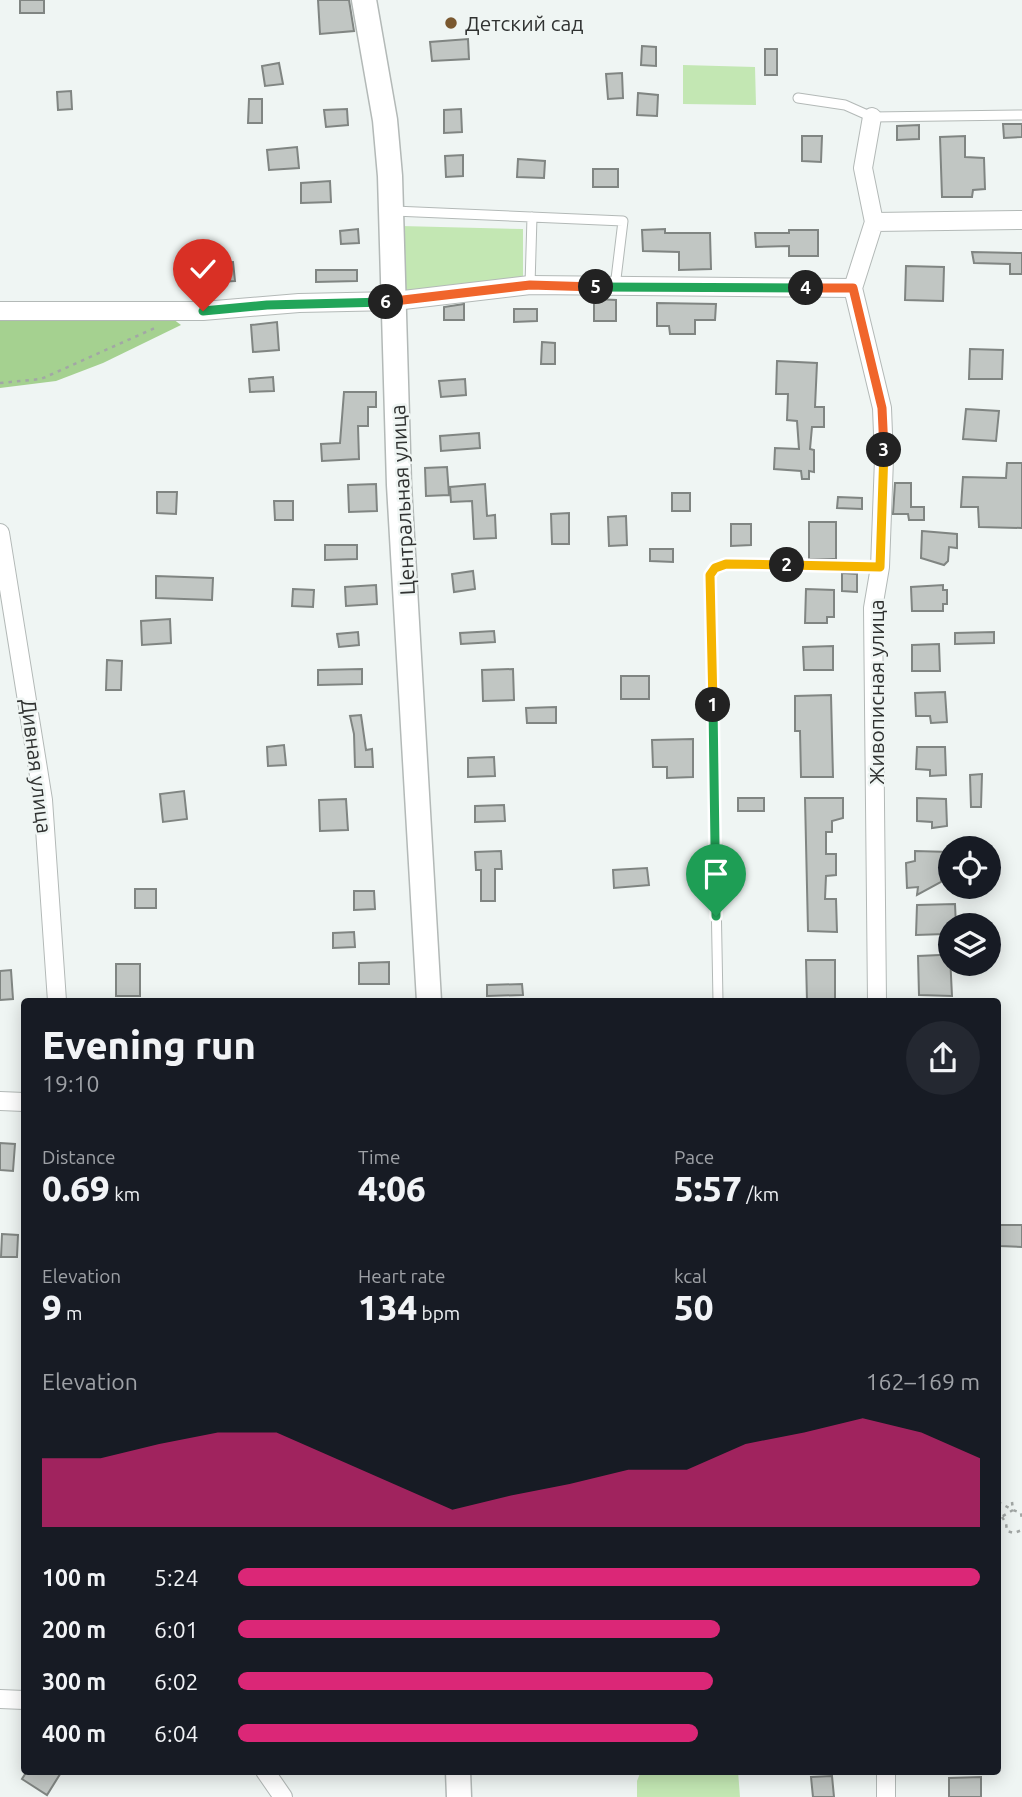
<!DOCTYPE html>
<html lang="en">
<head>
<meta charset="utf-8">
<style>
  :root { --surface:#171b24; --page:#242831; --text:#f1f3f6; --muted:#9ea1a6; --accent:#db2777 }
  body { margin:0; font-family:Ubuntu,sans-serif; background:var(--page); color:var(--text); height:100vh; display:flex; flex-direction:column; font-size:26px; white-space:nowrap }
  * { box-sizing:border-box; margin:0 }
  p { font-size:23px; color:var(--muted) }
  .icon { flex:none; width:38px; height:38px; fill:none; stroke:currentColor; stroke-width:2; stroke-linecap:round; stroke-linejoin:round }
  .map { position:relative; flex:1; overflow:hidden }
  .drawer { position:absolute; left:21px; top:998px; width:980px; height:777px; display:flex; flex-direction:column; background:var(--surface); border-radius:7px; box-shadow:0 4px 18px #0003 }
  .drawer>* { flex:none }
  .tools { position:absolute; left:938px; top:836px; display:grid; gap:14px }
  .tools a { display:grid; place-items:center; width:63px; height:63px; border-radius:50%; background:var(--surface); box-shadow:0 4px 18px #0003; font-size:35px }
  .pin { position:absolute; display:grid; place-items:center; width:60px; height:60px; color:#fff; margin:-72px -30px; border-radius:50% 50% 50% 0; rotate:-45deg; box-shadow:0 0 7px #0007 }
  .pin .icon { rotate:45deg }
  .km { position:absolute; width:35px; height:35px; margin:-18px; border-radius:50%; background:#222; color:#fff; font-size:19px; line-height:35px; text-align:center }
  .round { display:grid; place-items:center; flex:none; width:74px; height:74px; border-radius:37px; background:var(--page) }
  .overview { display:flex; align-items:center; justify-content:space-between; height:119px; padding:0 21px }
  h1 { font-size:38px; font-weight:800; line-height:52px }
  .metrics { display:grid; grid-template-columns:repeat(3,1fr); gap:10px; height:119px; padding:7px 21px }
  .metrics div { display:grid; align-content:center }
  .metrics b { font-size:35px; font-weight:800 }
  .metrics small { font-size:19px; font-weight:400 }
  .metrics p { font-size:19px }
  .chart { height:196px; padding:14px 21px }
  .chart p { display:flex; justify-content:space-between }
  .chart svg { width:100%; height:126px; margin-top:7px; fill:var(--accent); opacity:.7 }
  ul { padding:0 21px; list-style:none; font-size:23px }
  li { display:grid; grid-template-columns:112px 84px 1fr; align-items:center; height:52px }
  li i { height:18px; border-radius:9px; background:var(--accent) }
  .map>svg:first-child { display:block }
  .green { fill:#c3e7b3 }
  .forest { fill:#a5d190 }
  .building { fill:#c1c6c3; stroke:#808582; stroke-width:2 }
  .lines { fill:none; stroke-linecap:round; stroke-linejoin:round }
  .lane-casing { stroke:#b3b9b7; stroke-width:11 }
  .street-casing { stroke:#b3b9b7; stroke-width:20 }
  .secondary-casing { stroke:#b3b9b7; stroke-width:27 }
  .path { stroke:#a2a7a5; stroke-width:2.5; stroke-dasharray:3.5 5; stroke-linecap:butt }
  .lane { stroke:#fff; stroke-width:9 }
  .street { stroke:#fff; stroke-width:18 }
  .secondary { stroke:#fff; stroke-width:24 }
  .split-1-casing { stroke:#fff; stroke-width:14 }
  .split-2-casing { stroke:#fff; stroke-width:14 }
  .split-3-casing { stroke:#fff; stroke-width:14 }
  .split-4-casing { stroke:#fff; stroke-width:14 }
  .split-5-casing { stroke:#fff; stroke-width:14 }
  .split-6-casing { stroke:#fff; stroke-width:14 }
  .split-7-casing { stroke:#fff; stroke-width:14 }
  .split-1 { stroke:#22a559; stroke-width:9 }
  .split-2 { stroke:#f5b400; stroke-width:9 }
  .split-3 { stroke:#f5b400; stroke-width:9 }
  .split-4 { stroke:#f0652b; stroke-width:9 }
  .split-5 { stroke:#22a559; stroke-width:9 }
  .split-6 { stroke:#f0652b; stroke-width:9 }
  .split-7 { stroke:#22a559; stroke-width:9 }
  .poi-dot { fill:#7a582f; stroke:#eff5f3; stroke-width:2.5 }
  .labels { text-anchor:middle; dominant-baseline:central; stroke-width:5; stroke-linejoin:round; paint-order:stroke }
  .poi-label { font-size:21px; fill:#303231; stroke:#eff5f3; text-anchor:start }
  .street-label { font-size:21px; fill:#303231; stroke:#eff5f3 }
</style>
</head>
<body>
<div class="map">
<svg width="1022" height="1797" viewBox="0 0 1022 1797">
  <rect width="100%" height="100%" fill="#eff5f3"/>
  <path class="green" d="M683 65 755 67 756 105 683 104Z
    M401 226 523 229V279L404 293Z
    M641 1771H738L740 1797H637V1781Z"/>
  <path class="forest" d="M165 313 181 325 103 363 56 381 0 388V316Z"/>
  <path class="building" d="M20 0H44V13H20Z
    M318 0H349L354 31 320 34Z
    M468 39 469 59 432 61 430 42Z
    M642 46 656 47V66L641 65Z
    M765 49H777V75H765Z
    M279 63 283 84 265 86 262 66Z
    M622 73 623 98 608 99 606 74Z
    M71 91 72 109 58 110 57 92Z
    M638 93 658 95 657 116 637 115Z
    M249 99H262V123H248Z
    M347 109 348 125 326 127 324 110Z
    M461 109 462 132 444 133V110Z
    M1003 124H1022V137L1004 138Z
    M919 125V139L897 140V126Z
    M802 136H822L821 162 802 161Z
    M965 136V157L984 158 985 189 973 190 972 197H942L940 137Z
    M297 147 299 168 269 170 267 150Z
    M463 155V176L446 177 445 156Z
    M518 159 545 161 544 178 517 177Z
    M593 169H618V187H593Z
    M330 181 331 202 301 203V183Z
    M358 229 359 243 341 244 340 231Z
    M665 229V233H710L711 269 679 270V252L643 251 642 230Z
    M789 230H818V256H789V246L756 247 755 233H789Z
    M972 252 1022 253V274H1010V264L974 263Z
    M233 262 235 281 217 282 216 263Z
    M906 266 944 267 943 301 905 300Z
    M316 270H357V281L316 282Z
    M594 299 616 300V321H594Z
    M657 303 716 304 715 320H695V334H670L669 326H657Z
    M464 304V320H444V307Z
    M514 309H537V321L514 322Z
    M277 322 279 350 253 352 251 325Z
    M542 342 555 343V364H541Z
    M970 349 1003 350 1002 379H969Z
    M777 361 817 363 815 407H824V427H812L810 449 814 450V472L809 471V479H802L801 471 774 469 775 448 799 449 797 421 787 420 788 394H776Z
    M273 377 274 391 250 392 249 379Z
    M465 379 466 395 441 397 439 381Z
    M344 392H376V407H368V426H358L359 459 322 461 321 444 340 443Z
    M966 409 999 411 996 441 963 439Z
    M479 433 480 448 441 451 440 436Z
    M1007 463H1022V528L979 527 978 507H961L963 477 1006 478Z
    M447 467 449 495 426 496 425 468Z
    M895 483H911V507H924V520H909L908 514H893Z
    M376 484 377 511 349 512 348 485Z
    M485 484 487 516 495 515 496 538 474 539 472 501 451 502 450 487Z
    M157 492H177L176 514 157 513Z
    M672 493H690V511H672Z
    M838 497 862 498V509L837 508Z
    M274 501H293V520H275Z
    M569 513V544H552L551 514Z
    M626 516 627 545 609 546 608 517Z
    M809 522H836V559H809Z
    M731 524H751V545L731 546Z
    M922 531 957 534V548L949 547 948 561 944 565 921 558Z
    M325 545H357V559L325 560Z
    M650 549H673V562L650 561Z
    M473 571 475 589 454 592 452 574Z
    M842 573 857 574V592L842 591Z
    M156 576 213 578 212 600 156 598Z
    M376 585 377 604 346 606 345 587Z
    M943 585V590H947V604H943V611H912L911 587Z
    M293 589 314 590 313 607 292 606Z
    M806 589 834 590V617H827V623H805Z
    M170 619 171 643 142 645 141 621Z
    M494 631 495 642 461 644 460 633Z
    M358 632 359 645 339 647 337 634Z
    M994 632V643L955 644V633Z
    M939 644 940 671H912V645Z
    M833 646V670H804L803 647Z
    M107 660 122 661 121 690H106Z
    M362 669V684L318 685V670Z
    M513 669 514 700 483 701 482 670Z
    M621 676H649V699H621Z
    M945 692 947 722 931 723 930 716H916L915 693Z
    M831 695 833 777H801L800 731H795V696Z
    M556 707V723H527L526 708Z
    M361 715 366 750 372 749 373 767H355L354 734 350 716Z
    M693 739V777L667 778V767H653L652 740Z
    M284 745 286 765 268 766 267 747Z
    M917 747H945L946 775 930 776V770L916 769Z
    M494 757 495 776 468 777V758Z
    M982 774 981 807H971L970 775Z
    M184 791 187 819 163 822 160 794Z
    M738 798H764V811H738Z
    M805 798H843V818L832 821V832H826V854H836V875L826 876 825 899H836L837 932 808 931Z
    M917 798 946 799 947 826 932 828V822L917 821Z
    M346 799 348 830 320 831 319 800Z
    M504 805 505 821 475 822V806Z
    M501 851 502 869H495V901H481V870H476L475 852Z
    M915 851 950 852V877L941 878V882L917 895 918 887 907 888 906 863 915 861Z
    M647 868 649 885 614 888 613 870Z
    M135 889H156V908H135Z
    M354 891H374L375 909 354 910Z
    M955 904 956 926 945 927V934L916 935 917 905Z
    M354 932 355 947 333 948V933Z
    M940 955H950L952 996 919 995 918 956Z
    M806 960H835V1001H807Z
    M389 962V984H359V963Z
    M116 964H140V996H116Z
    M11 970 13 999 0 1000V971Z
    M522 984 523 995 487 996V985Z
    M0 1143 15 1144 13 1171 0 1170Z
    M999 1225H1022V1247L1000 1246Z
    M2 1234 18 1235 17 1257H1Z
    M27 1771H62L47 1795 22 1779Z
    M832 1776 834 1797H813L811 1777Z
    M981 1777V1797H949V1778Z"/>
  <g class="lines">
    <defs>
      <path id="lane" d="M798 98 845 105 872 117 1022 115
        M394 211 623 221 615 287
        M530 285 532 217
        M718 1001 710 575 715 568 726 564 880 567"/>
      <path id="street" d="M872 117 863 168 874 222
        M874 222 853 288 882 408 884 459 880 567 873 608 877 1001
        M874 222 1022 220
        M0 311H203L299 303 395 301 530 285 853 288
        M0 533 43 800 57 1001
        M0 1101 24 1102
        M0 1699 24 1700
        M265 1771 283 1797
        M886 1771V1797"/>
      <path id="secondary" d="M364 0 385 120 390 176 399 485 429 1001
        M458 1771 459 1797"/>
    </defs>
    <use href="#lane" class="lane-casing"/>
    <use href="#street" class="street-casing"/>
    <use href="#secondary" class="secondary-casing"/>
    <path class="path" d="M0 383 41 379 157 327
      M998 1502 1013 1510 998 1519
      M1012 1502 1013 1510 1021 1513 1022 1520
      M1002 1517 1006 1523 1007 1531 1014 1533 1022 1530"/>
    <use href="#lane" class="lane"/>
    <use href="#street" class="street"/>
    <use href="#secondary" class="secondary"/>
  </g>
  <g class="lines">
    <defs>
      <path id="split-1" d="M713 705 716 916"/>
      <path id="split-2" d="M713 705 710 575 715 568 726 564 787 565"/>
      <path id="split-3" d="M787 565 880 567 884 450"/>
      <path id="split-4" d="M806 288H853L882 408 884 450"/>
      <path id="split-5" d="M596 287 806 288"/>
      <path id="split-6" d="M386 302 530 285 596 287"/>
      <path id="split-7" d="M203 311 267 305 386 302"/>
    </defs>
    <use href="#split-1" class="split-1-casing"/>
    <use href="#split-2" class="split-2-casing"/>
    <use href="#split-3" class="split-3-casing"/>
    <use href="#split-4" class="split-4-casing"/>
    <use href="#split-5" class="split-5-casing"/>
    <use href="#split-6" class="split-6-casing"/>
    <use href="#split-7" class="split-7-casing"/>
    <use href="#split-1" class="split-1"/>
    <use href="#split-2" class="split-2"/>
    <use href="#split-3" class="split-3"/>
    <use href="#split-4" class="split-4"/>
    <use href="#split-5" class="split-5"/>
    <use href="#split-6" class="split-6"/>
    <use href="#split-7" class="split-7"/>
  </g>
  <circle class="poi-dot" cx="451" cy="23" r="7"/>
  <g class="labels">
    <g class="poi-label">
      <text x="465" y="23">Детский сад</text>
    </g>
    <g class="street-label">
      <text transform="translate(402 500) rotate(-93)">Центральная улица</text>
      <text transform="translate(876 692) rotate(-90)">Живописная улица</text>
      <text transform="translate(37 766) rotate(83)">Дивная улица</text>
    </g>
  </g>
</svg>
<div class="tools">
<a><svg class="icon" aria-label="locate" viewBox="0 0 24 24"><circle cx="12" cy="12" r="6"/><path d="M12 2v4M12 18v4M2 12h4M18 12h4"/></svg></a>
<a><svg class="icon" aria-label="layers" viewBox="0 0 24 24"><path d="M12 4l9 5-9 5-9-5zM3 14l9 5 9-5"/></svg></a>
</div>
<div class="pin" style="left:716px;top:916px;background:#1e9e55"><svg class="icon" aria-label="arrive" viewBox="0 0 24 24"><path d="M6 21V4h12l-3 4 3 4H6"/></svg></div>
<div class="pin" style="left:203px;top:311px;background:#d93025"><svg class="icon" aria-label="check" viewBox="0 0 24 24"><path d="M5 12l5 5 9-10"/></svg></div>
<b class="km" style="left:713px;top:705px">1</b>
<b class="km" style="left:787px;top:565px">2</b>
<b class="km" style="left:884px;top:450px">3</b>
<b class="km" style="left:806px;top:288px">4</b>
<b class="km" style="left:596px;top:287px">5</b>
<b class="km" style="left:386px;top:302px">6</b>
<section class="drawer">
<div class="overview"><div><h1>Evening run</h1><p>19:10</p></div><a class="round"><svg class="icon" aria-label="share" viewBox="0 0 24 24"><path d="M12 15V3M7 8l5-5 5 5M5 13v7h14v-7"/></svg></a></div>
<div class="metrics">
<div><p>Distance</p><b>0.69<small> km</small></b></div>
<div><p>Time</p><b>4:06</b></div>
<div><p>Pace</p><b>5:57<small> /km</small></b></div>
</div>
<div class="metrics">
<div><p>Elevation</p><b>9<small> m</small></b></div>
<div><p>Heart rate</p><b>134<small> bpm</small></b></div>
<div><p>kcal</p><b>50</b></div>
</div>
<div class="chart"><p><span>Elevation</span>162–169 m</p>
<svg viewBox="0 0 160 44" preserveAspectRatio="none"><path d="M0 44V20L10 20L20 15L30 11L40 11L50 20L60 29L70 38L80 33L90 29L100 24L110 24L120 15L130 11L140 6L150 11L160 20V44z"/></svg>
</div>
<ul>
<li><b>100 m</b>5:24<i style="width:100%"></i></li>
<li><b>200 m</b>6:01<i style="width:65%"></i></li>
<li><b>300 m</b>6:02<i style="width:64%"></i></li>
<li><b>400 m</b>6:04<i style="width:62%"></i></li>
</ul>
</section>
</div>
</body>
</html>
